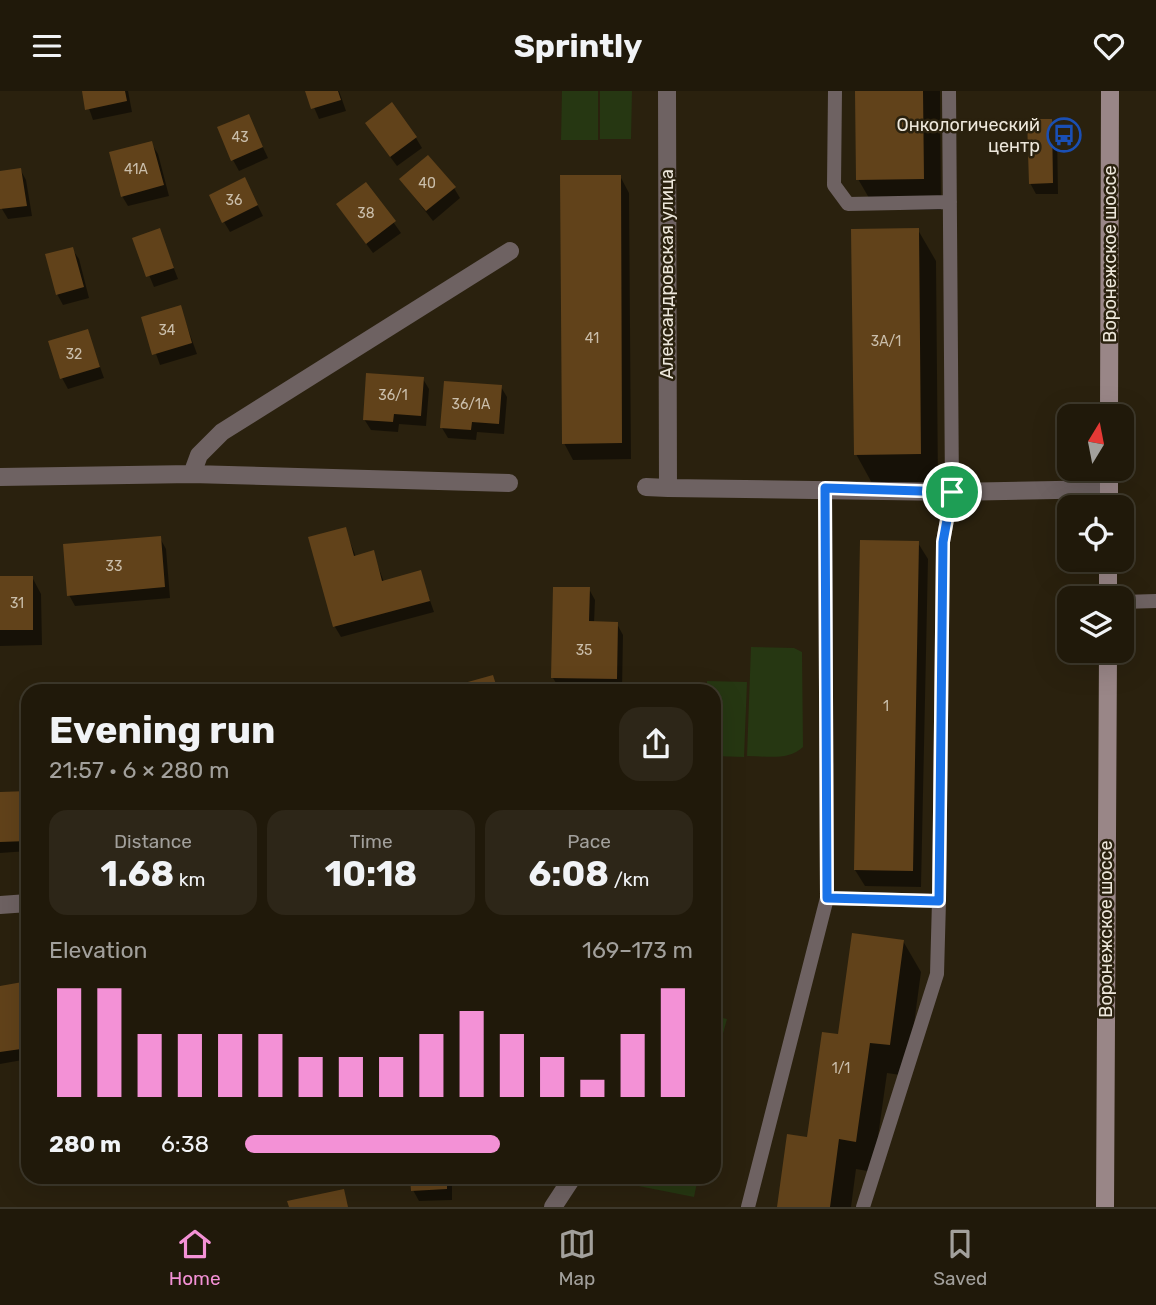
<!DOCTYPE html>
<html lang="en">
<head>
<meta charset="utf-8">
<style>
  :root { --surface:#20190a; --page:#2d2618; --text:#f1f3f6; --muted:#a2a09c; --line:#3d382b; --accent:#f391d6 }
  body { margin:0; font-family:Rubik,sans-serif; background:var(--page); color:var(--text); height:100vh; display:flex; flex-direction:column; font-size:26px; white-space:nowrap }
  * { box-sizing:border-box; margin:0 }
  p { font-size:23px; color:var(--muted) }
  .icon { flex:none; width:38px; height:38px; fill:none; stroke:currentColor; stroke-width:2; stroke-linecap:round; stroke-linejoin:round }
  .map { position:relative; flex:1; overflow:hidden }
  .panel { position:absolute; left:21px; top:593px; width:700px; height:500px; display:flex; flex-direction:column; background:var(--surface); border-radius:21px; box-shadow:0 7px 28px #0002,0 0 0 2px var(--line) }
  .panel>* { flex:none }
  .needle { width:46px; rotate:10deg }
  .controls { position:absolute; left:1057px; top:313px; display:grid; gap:14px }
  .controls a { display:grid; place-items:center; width:77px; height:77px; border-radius:14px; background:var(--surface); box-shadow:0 7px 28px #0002,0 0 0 2px var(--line); font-size:35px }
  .pin { position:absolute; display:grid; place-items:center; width:60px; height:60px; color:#fff; margin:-30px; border:4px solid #fff; border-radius:50%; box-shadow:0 2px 7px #0007 }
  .round { display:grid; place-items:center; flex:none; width:74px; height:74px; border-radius:21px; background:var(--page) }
  .summary { display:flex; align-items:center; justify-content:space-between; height:119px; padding:0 28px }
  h1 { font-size:38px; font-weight:700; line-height:52px }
  .metrics { display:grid; grid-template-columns:repeat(3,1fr); gap:10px; height:119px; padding:7px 28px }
  .metrics div { display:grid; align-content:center; border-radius:18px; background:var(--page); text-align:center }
  .metrics b { font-size:35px; font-weight:700 }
  .metrics small { font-size:19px; font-weight:400 }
  .metrics p { font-size:19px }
  .chart { height:196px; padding:14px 28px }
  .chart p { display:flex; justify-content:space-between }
  .chart svg { width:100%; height:126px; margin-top:7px; stroke:var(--accent); stroke-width:6 }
  ul { padding:0 28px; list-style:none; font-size:23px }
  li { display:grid; grid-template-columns:112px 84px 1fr; align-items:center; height:52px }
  li i { height:18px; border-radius:9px; background:var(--accent) }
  header { display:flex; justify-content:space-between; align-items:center; height:91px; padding:0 28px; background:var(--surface); font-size:32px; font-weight:700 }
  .tab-bar { display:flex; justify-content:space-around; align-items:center; height:98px; border-top:2px solid var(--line); background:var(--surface); font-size:19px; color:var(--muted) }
  .tab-bar a { display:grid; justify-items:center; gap:4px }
  .tab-bar .on { color:var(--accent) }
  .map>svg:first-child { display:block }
  .green { fill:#263712 }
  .shadow { fill:#0007 }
  .building { fill:#61421a }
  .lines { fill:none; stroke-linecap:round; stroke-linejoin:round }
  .lane { stroke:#6e6262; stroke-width:14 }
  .street { stroke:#6e6262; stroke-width:18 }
  .secondary { stroke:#998687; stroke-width:18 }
  .route-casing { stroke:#fff; stroke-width:14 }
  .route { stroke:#1a73e8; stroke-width:9 }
  .labels { text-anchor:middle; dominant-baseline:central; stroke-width:5; stroke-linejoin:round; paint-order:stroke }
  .number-label { font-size:14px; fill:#cabeab }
  .poi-label { font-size:18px; fill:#ede7db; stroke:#2a210e; text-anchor:end }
  .street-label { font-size:18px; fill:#ede7db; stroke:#2a210e }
</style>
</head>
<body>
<header><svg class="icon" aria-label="menu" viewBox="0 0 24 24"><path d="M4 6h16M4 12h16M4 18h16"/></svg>Sprintly<svg class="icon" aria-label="heart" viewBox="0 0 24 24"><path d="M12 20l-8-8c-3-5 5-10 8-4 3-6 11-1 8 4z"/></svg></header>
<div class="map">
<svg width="1156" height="1116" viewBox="0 0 1156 1116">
  <rect width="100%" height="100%" fill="#2a210e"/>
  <path class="green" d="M562 0H598V49H561Z
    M600 0H632L631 48H600Z
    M751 556 794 557 802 561 803 656C788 670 767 665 747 665Z
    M707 590 747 591 744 666 714 665V600H707Z
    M714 925 727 928 714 975Z
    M598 1087H698L694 1106Z"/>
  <path class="shadow" d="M83 0H128L132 21 93 29Z
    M307 0H339L346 20 319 28Z
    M857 0H940L941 119H876L858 88Z
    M248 25 268 67 239 80 233 69Z
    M1051 30 1057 40 1058 103H1036L1030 92Z
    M373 43 416 47 422 57 397 75Z
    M151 52 158 63 169 105 128 115 122 105Z
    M20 78 26 89 32 125 8 128 2 118 0 81Z
    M620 85 629 102 631 368 573 369 564 352Z
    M401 89 454 97 460 107 433 130Z
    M366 93 401 142 373 162 345 124Z
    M250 99 263 125 230 141 224 131Z
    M159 139 178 188 154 196 134 148Z
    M918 139 936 170 938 393 873 394 856 363Z
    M72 158 79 168 89 207 63 214 57 203Z
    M180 216 197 263 160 274 143 227Z
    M87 240 104 287 68 298 62 287Z
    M423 288 429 298 426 335 399 333 398 341 371 339 364 328Z
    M501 296 507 306 504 343 477 341 476 349 448 347 442 337Z
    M345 438 356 466 373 462 384 491 420 481 434 521 341 546 335 536 311 447Z
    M160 447 166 458 170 507 75 515 69 504Z
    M918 452 928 468 921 796 865 795 855 779Z
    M32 486 41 503 42 554 0 555V487Z
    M589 498 595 509 594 532 617 533 623 544 622 599 559 597 553 587Z
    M28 701V760L0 762V703Z
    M903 850 921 881 907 985 887 982 873 1081 856 1078 851 1116H779L809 1048 840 945Z
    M28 895V968L0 973V896Z
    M412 1087H452V1109L419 1110 413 1099Z"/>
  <path class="building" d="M82 0H125L127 10 85 19Z
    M305 0H338L341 9 311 18Z
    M855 0H923L924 88 856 89Z
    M392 11 417 46 390 66 365 32Z
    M249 23 263 56 231 70 217 36Z
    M1027 28H1052L1053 92 1029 93Z
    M152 50 164 94 121 106 109 61Z
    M428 64 456 96 426 120 399 88Z
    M21 77 27 115 0 118V80Z
    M560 84H621L622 352 562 353Z
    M245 86 258 114 222 132 209 104Z
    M366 91 396 130 366 153 336 113Z
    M160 137 174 177 146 186 132 147Z
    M919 137 921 363 854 364 851 138Z
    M73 156 84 196 56 204 45 163Z
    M181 214 192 252 152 264 141 226Z
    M88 238 100 276 60 288 48 250Z
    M366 282 424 286 421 325 394 323 393 331 363 329Z
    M444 290 502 294 499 333 472 331 471 339 440 337Z
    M346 436 354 465 374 459 382 490 421 479 430 510 333 536 308 446Z
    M161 445 165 496 67 505 63 453Z
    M860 449 919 450 913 780 854 779Z
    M0 485H33V539H0Z
    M553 496H590L589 530 618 531 617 588 551 587Z
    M493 584 498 600H440L439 599Z
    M28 700V750L0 751V701Z
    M852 842 904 849 890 954 870 952 856 1051 839 1048 830 1116H777L787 1043 807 1046 822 941 838 943Z
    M28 890V957L0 961V895Z
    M410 1087H447V1098L411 1100Z
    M344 1098 348 1116H289L287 1110Z"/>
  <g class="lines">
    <path class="lane" d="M835 0 834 94 848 113 950 111
      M825 397 827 807 939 810 937 883 863 1116
      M1122 511 1156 510
      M939 810 943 451 952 401 949 0
      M748 1116 827 807"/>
    <path class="street" d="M667 0 668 397 952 401 1109 398
      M192 383 199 364 222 341 510 160
      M0 386 192 383 509 392
      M646 396 668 397
      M0 814 28 812
      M553 1116 572 1087"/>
    <path class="secondary" d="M1109 326 1110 0
      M1109 416V378
      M1108 508V469
      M1105 1116 1108 560"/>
  </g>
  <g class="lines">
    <defs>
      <path id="route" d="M825 397 952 401 943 451 939 810 827 807Z"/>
    </defs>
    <use href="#route" class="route-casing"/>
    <use href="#route" class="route"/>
  </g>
  <defs>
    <symbol id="bus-ring" viewBox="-11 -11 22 22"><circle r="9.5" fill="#2a210e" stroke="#1a4fb4" stroke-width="1.5"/><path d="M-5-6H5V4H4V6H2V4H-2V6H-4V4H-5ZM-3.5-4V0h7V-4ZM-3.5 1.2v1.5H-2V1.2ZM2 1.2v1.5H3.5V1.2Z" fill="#1a4fb4"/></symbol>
  </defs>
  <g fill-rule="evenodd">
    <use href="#bus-ring" x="1045" y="25" width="38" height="38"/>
  </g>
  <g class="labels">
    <g class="number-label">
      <text x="240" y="46">43</text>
      <text x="136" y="78">41А</text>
      <text x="427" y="92">40</text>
      <text x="234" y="109">36</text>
      <text x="366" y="122">38</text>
      <text x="167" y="239">34</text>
      <text x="592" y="247">41</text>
      <text x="886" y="250">3А/1</text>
      <text x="74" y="263">32</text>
      <text x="393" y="304">36/1</text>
      <text x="471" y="313">36/1А</text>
      <text x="114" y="475">33</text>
      <text x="17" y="512">31</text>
      <text x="584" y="559">35</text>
      <text x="886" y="615">1</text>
      <text x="841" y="977">1/1</text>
    </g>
    <g class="poi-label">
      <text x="1040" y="34">Онкологический<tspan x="1040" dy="21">центр</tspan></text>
    </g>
    <g class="street-label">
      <text transform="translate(1110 163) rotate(-90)">Воронежское шоссе</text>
      <text transform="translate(667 183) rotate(-90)">Александровская улица</text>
      <text transform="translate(1106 838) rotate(-90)">Воронежское шоссе</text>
    </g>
  </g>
</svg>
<div class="controls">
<a><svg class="needle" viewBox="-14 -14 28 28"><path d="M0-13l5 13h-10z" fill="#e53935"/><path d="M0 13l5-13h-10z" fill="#a2a09c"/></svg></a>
<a><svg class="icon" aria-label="locate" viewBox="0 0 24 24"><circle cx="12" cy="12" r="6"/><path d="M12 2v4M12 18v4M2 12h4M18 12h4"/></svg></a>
<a><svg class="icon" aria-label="layers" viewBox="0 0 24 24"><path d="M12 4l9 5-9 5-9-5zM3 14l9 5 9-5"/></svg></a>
</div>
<div class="pin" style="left:952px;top:401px;background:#1e9e55"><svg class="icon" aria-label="arrive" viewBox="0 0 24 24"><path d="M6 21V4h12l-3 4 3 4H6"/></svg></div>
<section class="panel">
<div class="summary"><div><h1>Evening run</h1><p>21:57 · 6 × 280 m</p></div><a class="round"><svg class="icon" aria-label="share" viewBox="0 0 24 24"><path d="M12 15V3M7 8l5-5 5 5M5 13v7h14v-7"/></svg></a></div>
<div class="metrics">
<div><p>Distance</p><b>1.68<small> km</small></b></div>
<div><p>Time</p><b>10:18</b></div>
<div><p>Pace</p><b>6:08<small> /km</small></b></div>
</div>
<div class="chart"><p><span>Elevation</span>169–173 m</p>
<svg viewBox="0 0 160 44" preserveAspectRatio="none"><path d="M5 44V6M15 44V6M25 44V22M35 44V22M45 44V22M55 44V22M65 44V30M75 44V30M85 44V30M95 44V22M105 44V14M115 44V22M125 44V30M135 44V38M145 44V22M155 44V6"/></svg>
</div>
<ul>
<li><b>280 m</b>6:38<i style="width:57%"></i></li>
</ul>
</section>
</div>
<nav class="tab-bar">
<a class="on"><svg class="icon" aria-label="home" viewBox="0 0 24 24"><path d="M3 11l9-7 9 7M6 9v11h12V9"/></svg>Home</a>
<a><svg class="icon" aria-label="map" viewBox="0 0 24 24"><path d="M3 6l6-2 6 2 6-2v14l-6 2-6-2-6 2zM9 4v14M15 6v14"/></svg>Map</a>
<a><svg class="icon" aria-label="saved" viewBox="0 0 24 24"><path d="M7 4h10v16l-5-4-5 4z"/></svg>Saved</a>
</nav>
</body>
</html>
